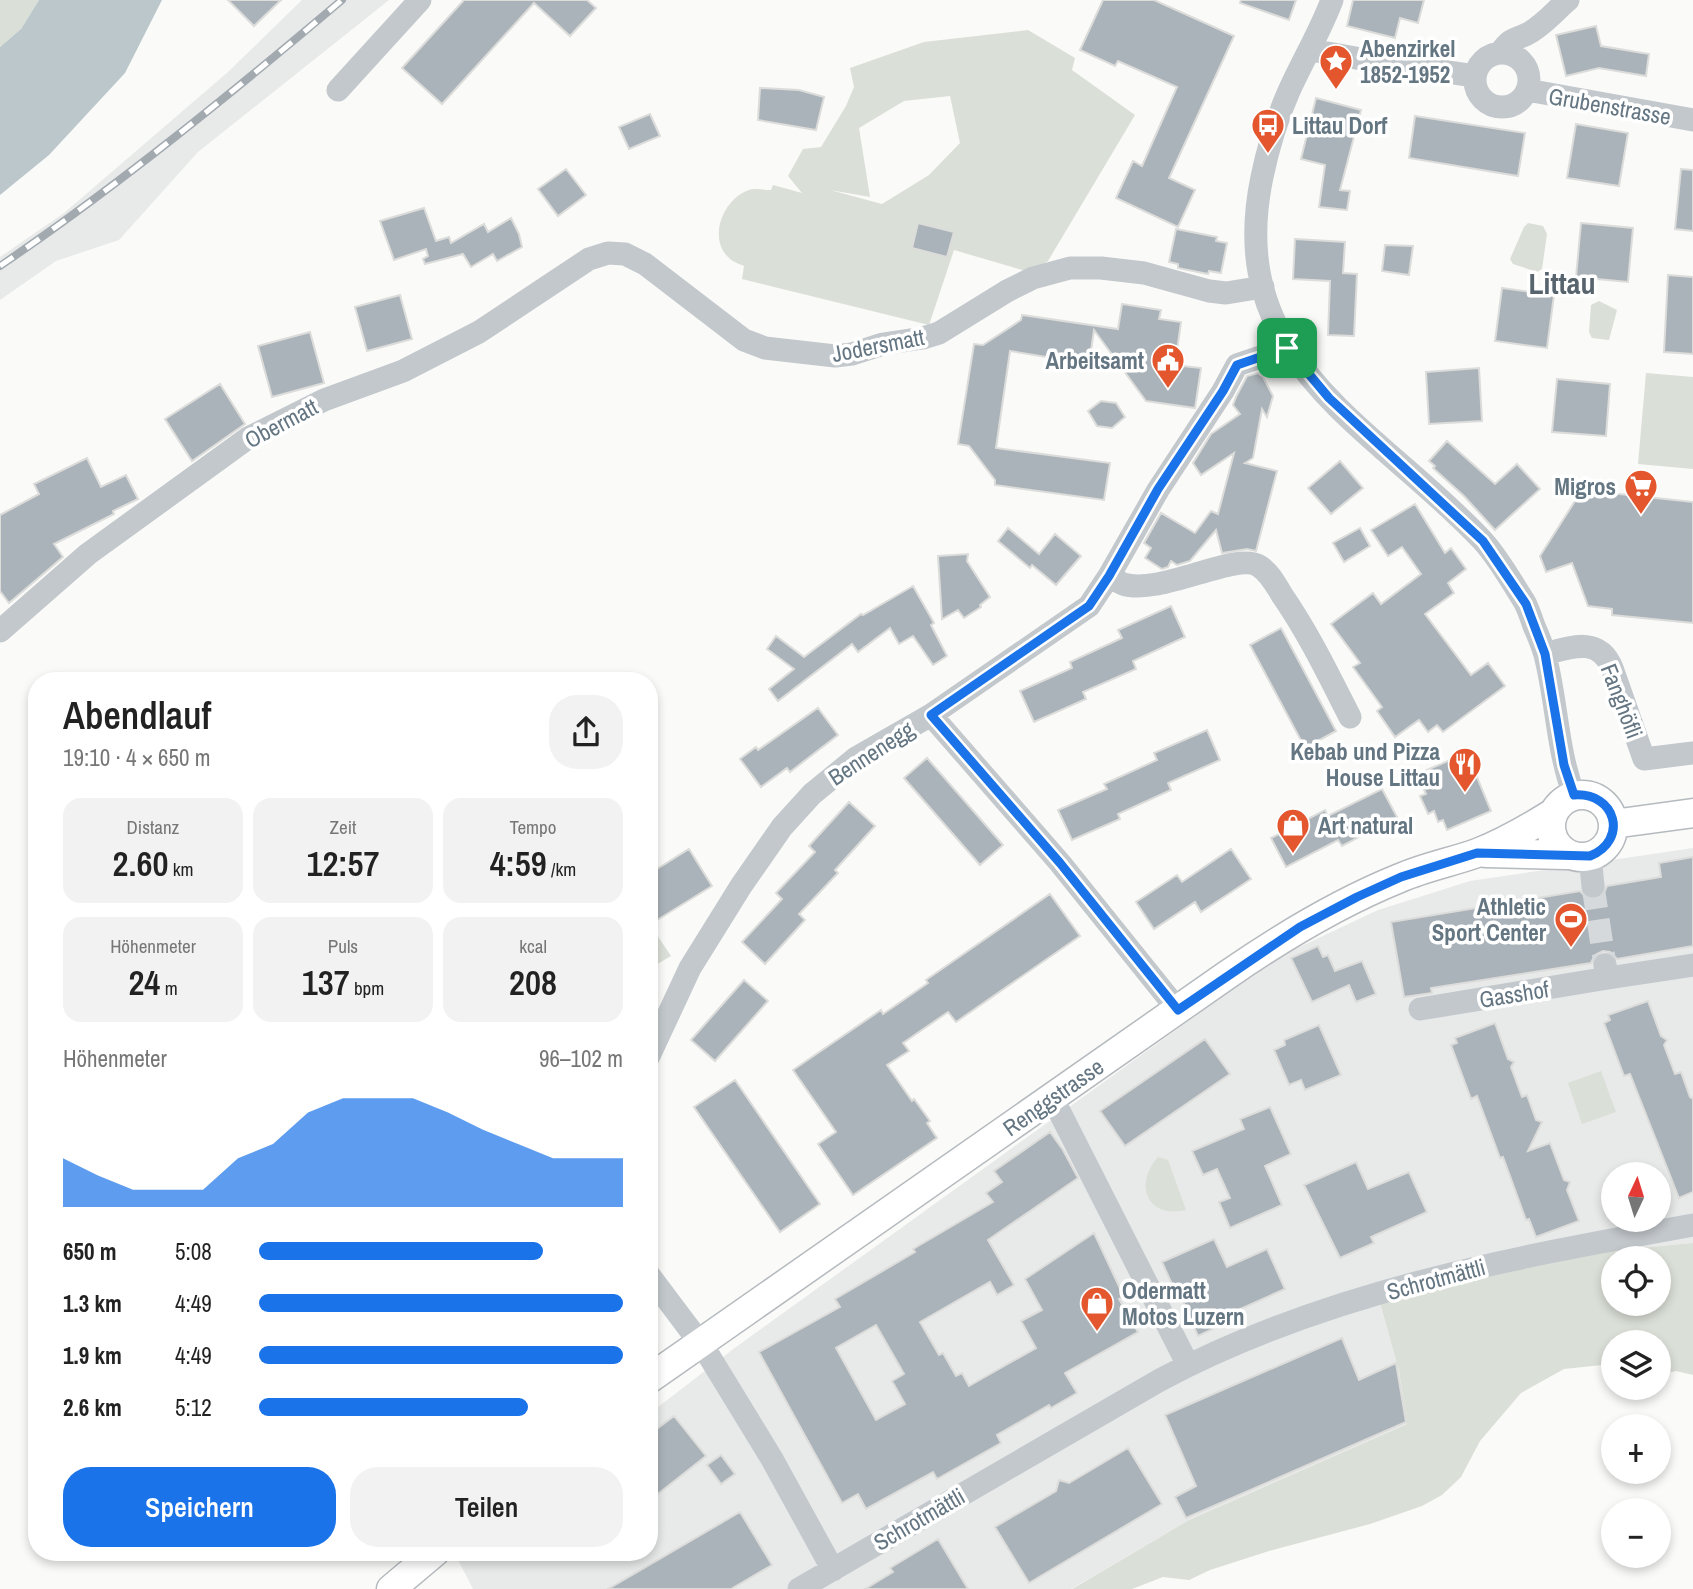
<!DOCTYPE html>
<html lang="de">
<head>
<meta charset="utf-8">
<style>
  :root { --surface:#fff; --page:#f2f2f2; --text:#222; --muted:#767676; --accent:#1a73e8 }
  body { margin:0; font-family:"Archivo Narrow",sans-serif; background:var(--page); color:var(--text); height:100vh; display:flex; flex-direction:column; font-size:26px; white-space:nowrap }
  * { box-sizing:border-box; margin:0 }
  p { font-size:23px; color:var(--muted) }
  .icon { flex:none; width:38px; height:38px; fill:none; stroke:currentColor; stroke-width:2; stroke-linecap:round; stroke-linejoin:round }
  .map { position:relative; flex:1; overflow:hidden }
  .side { position:absolute; left:28px; top:672px; width:630px; height:889px; display:flex; flex-direction:column; background:var(--surface); border-radius:28px; box-shadow:0 4px 10px #0003 }
  .side>* { flex:none }
  .needle { width:46px; rotate:4deg }
  .tools { position:absolute; left:1601px; top:1162px; display:grid; gap:14px }
  .tools a { display:grid; place-items:center; width:70px; height:70px; border-radius:50%; background:var(--surface); box-shadow:0 4px 10px #0003; font-size:35px }
  .pin { position:absolute; display:grid; place-items:center; width:60px; height:60px; color:#fff; margin:-30px; border-radius:14px; box-shadow:0 4px 10px #0006 }
  .round { display:grid; place-items:center; flex:none; width:74px; height:74px; border-radius:28px; background:var(--page) }
  .head { display:flex; align-items:center; justify-content:space-between; height:119px; padding:0 35px }
  h1 { font-size:38px; font-weight:600; line-height:52px }
  .stats { display:grid; grid-template-columns:repeat(3,1fr); gap:10px; height:119px; padding:7px 35px }
  .stats div { display:grid; align-content:center; border-radius:18px; background:var(--page); text-align:center }
  .stats b { font-size:35px; font-weight:600 }
  .stats small { font-size:19px; font-weight:400 }
  .stats p { font-size:19px }
  .chart { height:196px; padding:14px 35px }
  .chart p { display:flex; justify-content:space-between }
  .chart svg { width:100%; height:126px; margin-top:7px; fill:var(--accent); opacity:.7 }
  .primary-button { display:flex; gap:14px; margin-top:auto; padding:14px 35px }
  .primary-button a { flex:1; height:80px; border-radius:28px; background:var(--accent); color:#fff; font-size:28px; font-weight:600; line-height:80px; text-align:center }
  .primary-button a+a { background:var(--page); color:var(--text) }
  ul { padding:0 35px; list-style:none; font-size:23px }
  li { display:grid; grid-template-columns:112px 84px 1fr; align-items:center; height:52px }
  li i { height:18px; border-radius:9px; background:var(--accent) }
  .map>svg:first-child { display:block }
  .built { fill:#e8e9e9; fill-rule:evenodd }
  .green { fill:#dadfd7; fill-rule:evenodd }
  .water { fill:#bbc7cb }
  .building { fill:#aab3b9; stroke:#dcdcda; stroke-width:2; fill-rule:evenodd }
  .lines { fill:none; stroke-linecap:round; stroke-linejoin:round }
  .minor-tunnel { stroke:#d5d9db; stroke-width:23; stroke-dasharray:23 11; stroke-linecap:butt }
  .major-casing { stroke:#b5babe; stroke-width:31 }
  .minor { stroke:#c3c8cc; stroke-width:23 }
  .major { stroke:#fff; stroke-width:28 }
  .rail-casing { stroke:#a2aab0; stroke-width:8 }
  .rail { stroke:#fff; stroke-width:5; stroke-dasharray:16; stroke-linecap:butt }
  .route-casing { stroke:#fff; stroke-width:14 }
  .route { stroke:#1a73e8; stroke-width:9 }
  .labels { text-anchor:middle; dominant-baseline:central; stroke-width:7; stroke-linejoin:round; paint-order:stroke }
  .poi-label { font-size:23px; font-weight:bold; fill:#657683; stroke:#fff; text-anchor:start }
  .street-label { font-size:23px; fill:#657683; stroke:#fff }
  .district-label { font-size:30px; font-weight:bold; fill:#57646e; stroke:#fff }
</style>
</head>
<body>
<div class="map">
<svg width="1693" height="1589" viewBox="0 0 1693 1589">
  <rect width="100%" height="100%" fill="#fafaf8"/>
  <path class="built" d="M302 0H389L198 152 119 240 56 261 0 300V257L64 213 228 72Z
    M1693 848V1243L1608 1251 1379 1301 1399 1371 1407 1424 1189 1520 1071 1589H473L458 1560 468 1552H649V1414L736 1347 1276 958 1378 910 1470 881ZM1614 1174H1659V1220H1614Z"/>
  <path class="green" d="M0 0H39L21 29 0 47Z
    M1028 30 1075 58 1072 70 1135 115 1048 261 1029 272 954 250 929 325 742 279 744 266C740 264 733 262 729 258 707 238 724 198 749 190 755 188 764 190 771 190L773 185 802 193 788 176 803 149 821 147 846 106 854 87 850 68 924 42ZM950 96 960 143 929 175 882 204 830 190 870 197 859 128 904 101Z
    M1528 223 1543 226 1547 234 1542 269 1537 272 1513 264 1510 259 1524 227Z
    M1599 301 1617 310 1609 340 1592 338 1589 332 1591 305Z
    M1646 373 1693 377V469L1638 464Z
    M657 935 671 956 649 969V940Z
    M1601 1071 1616 1112 1582 1124 1568 1083Z
    M1158 1157 1168 1160 1186 1210C1146 1219 1134 1184 1158 1157Z
    M1693 1243V1375L1676 1371 1659 1375V1342H1614L1613 1367 1602 1365 1564 1369 1521 1393 1480 1441 1461 1477 1442 1495 1422 1506 1370 1524 1269 1551 1210 1570 1189 1580 1163 1577 1132 1589H1072L1189 1520 1407 1424 1399 1371 1379 1300 1608 1251ZM1614 1258H1659V1304H1614Z"/>
  <path class="water" d="M39 0H162L125 73 49 155 0 195V47L21 29Z"/>
  <path class="building" d="M228 0H281L254 26Z
    M464 0H587L596 8 570 36 534 3 442 104 402 68Z
    M1103 0H1154L1234 36 1169 178 1195 190 1178 227 1116 198 1133 161 1142 166 1177 87 1118 61 1115 66 1080 50Z
    M1241 0H1296L1289 20 1240 3Z
    M1353 0H1424L1418 23 1400 18 1395 38 1347 26Z
    M1596 26 1601 46 1649 54 1646 76 1599 68 1566 76 1556 35Z
    M760 88 799 90 824 97 816 130 758 120Z
    M1316 98 1361 110 1340 190 1350 191 1347 210 1319 207 1325 165 1301 159Z
    M650 114 660 136 629 149 619 127Z
    M1415 116 1525 133 1518 176 1409 158Z
    M1576 124 1628 133 1619 186 1567 178Z
    M566 169 586 195 558 216 538 189Z
    M1681 169 1693 170V231L1675 229Z
    M424 208 436 241 449 237 451 243 484 224 488 232 511 218 519 234 522 247 497 261 493 254 471 267 463 254 425 264 423 259 428 256 426 249 394 260 380 221Z
    M918 223 954 232 947 257 912 248Z
    M1581 223 1633 228 1628 282 1576 277Z
    M1176 229 1217 237 1216 241 1227 243 1221 273 1209 271 1208 274 1178 268V264L1169 262Z
    M1295 239 1345 242 1343 273 1357 274 1354 336 1328 335 1330 281 1293 279Z
    M1385 245 1413 246 1409 275 1382 271Z
    M1668 275 1693 277V354L1664 352Z
    M1502 288 1554 295 1547 348 1495 341Z
    M400 295 412 339 367 351 355 307Z
    M1122 304 1161 310 1159 319 1181 322 1175 365 1201 368 1195 408 1146 401 1094 330 1089 364 1010 351 996 448 1110 463 1104 500 995 485V480L969 446 958 444 974 344 983 345 1021 320 1022 315 1118 329Z
    M310 332 324 383 272 397 258 346Z
    M1479 368 1482 421 1429 424 1426 372Z
    M1258 373 1263 377 1273 396 1267 417 1262 409 1253 458 1245 463 1277 471 1256 551 1247 549 1222 553 1216 530 1190 561 1177 565 1171 561 1168 567 1162 569 1145 558 1151 548 1144 543 1161 513 1195 533 1211 511 1218 514 1234 453 1201 475 1193 463 1211 434 1240 414 1233 405 1236 397 1247 376Z
    M1557 379 1610 384 1606 436 1552 432Z
    M220 384 245 424 192 461 165 419Z
    M1101 401 1116 403 1125 417 1112 428 1097 426 1088 411Z
    M1447 441 1495 484 1517 464 1540 489 1495 530 1464 496 1433 468 1435 466 1429 461Z
    M87 458 101 487 126 475 138 499 113 511 114 514 54 544 63 557 9 603 0 591V515L39 494 34 484Z
    M1340 461 1363 488 1331 514 1308 488Z
    M1582 490 1693 502V623L1612 615V609L1588 606 1572 563 1546 572 1540 556Z
    M1415 504 1445 553 1451 548 1466 569 1448 583 1454 593 1425 614 1471 675 1488 663 1505 686 1443 732 1437 725 1428 732 1419 720 1395 737 1377 711 1382 707 1353 667 1360 663 1331 624 1373 593 1381 604 1421 574 1402 547 1388 556 1371 530Z
    M1008 528 1039 554 1055 534 1081 556 1056 585 1032 565 1030 568 998 541Z
    M1360 528 1370 546 1344 562 1333 543Z
    M968 554 967 561 990 597 980 605 981 607 964 618 958 610 942 619 938 556Z
    M913 586 934 623 931 625 947 656 933 665 913 636 899 644 890 628 858 652 852 644 778 701 769 689 794 669 767 649 776 636 804 657 861 614 863 615Z
    M1171 606 1185 637 1133 661 1136 669 1083 692 1086 699 1034 722 1020 691 1072 668 1070 662 1122 638 1118 630Z
    M1281 628 1336 731 1305 748 1250 645Z
    M818 708 838 735 790 772 787 768 761 787 740 759 756 747 758 750Z
    M1207 730 1220 760 1168 783 1171 790 1118 814 1120 819 1072 840 1058 810 1107 789 1104 784 1157 760 1154 753Z
    M1467 753 1491 811 1447 830 1443 820 1438 822 1434 811 1428 814 1420 796 1426 794 1419 778 1424 775 1422 772Z
    M927 758 1003 845 980 865 904 778Z
    M1382 789 1397 817 1342 846 1338 840 1286 867 1271 838 1325 810 1328 816Z
    M849 802 875 826 835 870 838 873 799 914 805 920 765 964 742 942 782 899 776 893 815 852 809 846Z
    M689 849 712 886 649 925V874Z
    M1231 849 1251 879 1201 912 1195 902 1154 929 1136 902 1177 875 1182 882Z
    M1693 857V946L1617 959 1610 952 1603 951 1595 955 1591 963 1431 988 1432 993 1404 997 1391 922 1580 891 1587 898 1595 900 1602 897 1607 886 1661 877 1659 863Z
    M1050 894 1080 936 956 1022 948 1012 903 1043 909 1051 887 1065 912 1101 914 1099 930 1121 927 1123 937 1138 853 1195 818 1144 836 1132 793 1070 881 1010 883 1014 928 983 926 980Z
    M1318 946 1323 957 1328 955 1335 971 1362 961 1376 994 1356 1002 1349 985 1312 1002 1291 958Z
    M744 980 768 1001 715 1061 691 1040Z
    M1648 1001 1661 1036 1667 1040 1664 1045 1675 1074 1681 1072 1690 1097 1693 1099V1192L1679 1198 1630 1074 1624 1076 1604 1023 1610 1020 1608 1015Z
    M1495 1023 1508 1059 1514 1062 1511 1067 1522 1097 1527 1095 1536 1120 1542 1122 1528 1151 1550 1143 1564 1180 1570 1182 1567 1190 1579 1221 1536 1237 1529 1219 1526 1220 1503 1157 1500 1158 1477 1096 1471 1099 1451 1045 1457 1043 1455 1038Z
    M1319 1025 1341 1075 1305 1090 1301 1080 1289 1085 1274 1050 1285 1045 1284 1040Z
    M1205 1039 1230 1074 1125 1146 1100 1111Z
    M735 1080 820 1204 780 1232 694 1107Z
    M1270 1107 1291 1154 1265 1166 1282 1205 1230 1228 1219 1202 1230 1198 1217 1169 1203 1175 1192 1151 1244 1129 1240 1119Z
    M1050 1132 1063 1150 1078 1178 988 1240 1014 1285 997 1295 990 1282 920 1322 939 1355 943 1353 956 1376 962 1373 969 1386 1036 1348 1021 1321 1042 1310 1025 1279 1094 1233 1124 1297 1119 1299 1138 1332 1065 1373 1077 1393 1051 1408 1049 1405 997 1435 1001 1443 937 1479 933 1472 866 1509 858 1494 842 1503 759 1352 840 1307 835 1299 915 1252 913 1249 993 1202 986 1193 1002 1182 994 1171ZM876 1325 904 1374 892 1381 905 1404 876 1420 836 1348Z
    M1356 1162 1368 1189 1409 1172 1427 1212 1371 1237 1374 1243 1340 1258 1304 1185Z
    M1214 1239 1227 1267 1267 1249 1285 1289 1229 1314 1232 1320 1198 1336 1179 1292 1176 1293 1162 1262Z
    M1342 1338 1359 1380 1396 1363 1406 1422 1186 1518 1175 1497 1196 1486 1165 1415Z
    M674 1416 706 1456 649 1501V1435Z
    M1128 1448 1162 1504 1029 1583 995 1527 1056 1491 1059 1480 1069 1483Z
    M721 1455 735 1474 721 1484 707 1465Z
    M740 1512 772 1565 731 1589H608Z
    M938 1539 968 1589H865L893 1572 890 1568Z"/>
  <g class="lines">
    <path class="minor-tunnel" d="M1593 886 1605 965"/>
    <defs>
      <path id="major" d="M1551 826a31 31 0 1 1 62 0a31 31 0 1 1-62 0Z
        M1613 824 1693 813
        M1486 853 1566 855
        M649 1379 1227 975C1282 937 1338 903 1400 878 1425 867 1452 862 1477 853 1503 843 1529 828 1553 813
        M391 1589 435 1552"/>
    </defs>
    <use href="#major" class="major-casing"/>
    <path class="minor" d="M1332 0C1320 32 1303 60 1289 91 1277 118 1268 148 1262 177 1223 363 1375 426 1482 540 1498 557 1511 581 1524 601 1528 608 1531 617 1534 626 1538 635 1542 645 1545 655 1557 702 1557 750 1574 795
      M1311 50 1378 62 1475 76
      M1500 53C1511 38 1512 41 1527 34 1542 27 1556 10 1568 0
      M1475 80a27 27 0 1 1 54 0a27 27 0 1 1-54 0Z
      M338 90 420 0
      M1527 90 1693 120
      M1109 576C1113 579 1119 582 1123 584 1160 596 1236 551 1259 566 1270 573 1276 585 1282 595 1309 634 1329 676 1350 717
      M0 631 88 554 248 438 324 400 403 371 479 332 589 259 608 253 625 254 645 264 744 340 765 348 835 356 852 354 883 344 923 338 939 333 1007 291 1033 278 1070 268H1101L1144 273 1209 291 1226 293 1263 287
      M1545 654C1571 647 1599 636 1612 668L1644 759 1693 753
      M931 715 1060 863 1178 1010
      M1590 856 1593 886
      M1605 965 1608 978 1693 965
      M1420 1009 1608 978
      M649 1056 690 968 741 886 782 827 812 794 856 758 931 715 1089 606 1109 576 1158 490 1223 391 1237 365 1287 348
      M1052 1097 1188 1365
      M649 1275 706 1351 772 1459 833 1570
      M799 1589 1160 1380C1325 1292 1510 1258 1693 1225"/>
    <use href="#major" class="major"/>
    <defs>
      <path id="rail" d="M0 266C119 185 232 93 342 0"/>
    </defs>
    <use href="#rail" class="rail-casing"/>
    <use href="#rail" class="rail"/>
  </g>
  <g class="lines">
    <defs>
      <path id="route" d="M1287 348 1329 398 1483 541 1526 604 1545 654 1564 765 1574 795C1616 792 1629 840 1590 856L1477 853 1401 877 1357 897 1300 927 1178 1010 1060 863 931 715 1089 606 1109 576 1158 489 1223 391 1237 365Z"/>
    </defs>
    <use href="#route" class="route-casing"/>
    <use href="#route" class="route"/>
  </g>
  <defs>
    <symbol id="sight-pin" viewBox="-11 -11 22 30"><path d="M0 17L-7.5 6A9.5 9.5 0 1 1 7.5 6Z" fill="#e4572e" stroke="#fff"/><path d="M0-6L1.8-2.2L6-1.7L2.9 1.2L3.7 5.4L0 3.3L-3.7 5.4L-2.9 1.2L-6-1.7L-1.8-2.2Z" fill="#fff"/></symbol>
    <symbol id="bus-pin" viewBox="-11 -11 22 30"><path d="M0 17L-7.5 6A9.5 9.5 0 1 1 7.5 6Z" fill="#e4572e" stroke="#fff"/><path d="M-5-6H5V4H4V6H2V4H-2V6H-4V4H-5ZM-3.5-4V0h7V-4ZM-3.5 1.2v1.5H-2V1.2ZM2 1.2v1.5H3.5V1.2Z" fill="#fff"/></symbol>
    <symbol id="civic-pin" viewBox="-11 -11 22 30"><path d="M0 17L-7.5 6A9.5 9.5 0 1 1 7.5 6Z" fill="#e4572e" stroke="#fff"/><path d="M-.6-6.5H3V-4.5H.6V-3L4-1V1h2V6H-6V1h2V-1L-.6-3ZM-1.2 2.5V6h2.4V2.5Z" fill="#fff"/></symbol>
    <symbol id="supermarket-pin" viewBox="-11 -11 22 30"><path d="M0 17L-7.5 6A9.5 9.5 0 1 1 7.5 6Z" fill="#e4572e" stroke="#fff"/><path d="M-6-5.5h2.5l.6 2H6L4.5 2H-2.5L-4.4-4H-6ZM-1.5 3.2a1.3 1.3 0 1 0 .1 0ZM3 3.2a1.3 1.3 0 1 0 .1 0Z" fill="#fff"/></symbol>
    <symbol id="restaurant-pin" viewBox="-11 -11 22 30"><path d="M0 17L-7.5 6A9.5 9.5 0 1 1 7.5 6Z" fill="#e4572e" stroke="#fff"/><path d="M-5-6h1v4h1v-4h1v4h1v-4h1v5L-1.5 .5V6h-2V.5L-5-1ZM5-6V6H3V1.5H1.5Q1.5-4 5-6Z" fill="#fff"/></symbol>
    <symbol id="shop-pin" viewBox="-11 -11 22 30"><path d="M0 17L-7.5 6A9.5 9.5 0 1 1 7.5 6Z" fill="#e4572e" stroke="#fff"/><path d="M-5-2.5h2.3a2.7 3.5 0 0 1 5.4 0H5L5.5 6h-11ZM-1.5-2.5h3a1.5 2.3 0 0 0-3 0Z" fill="#fff"/></symbol>
    <symbol id="stadium-pin" viewBox="-11 -11 22 30"><path d="M0 17L-7.5 6A9.5 9.5 0 1 1 7.5 6Z" fill="#e4572e" stroke="#fff"/><path d="M0-5a6.5 5 0 1 0 0 10a6.5 5 0 1 0 0-10ZM-3.5-1.8h7v3.6h-7Z" fill="#fff"/></symbol>
  </defs>
  <g fill-rule="evenodd">
    <use href="#sight-pin" x="1317" y="42" width="38" height="52"/>
    <use href="#bus-pin" x="1249" y="106" width="38" height="52"/>
    <use href="#civic-pin" x="1149" y="341" width="38" height="52"/>
    <use href="#supermarket-pin" x="1622" y="467" width="38" height="52"/>
    <use href="#restaurant-pin" x="1446" y="745" width="38" height="52"/>
    <use href="#shop-pin" x="1274" y="806" width="38" height="52"/>
    <use href="#stadium-pin" x="1552" y="900" width="38" height="52"/>
    <use href="#shop-pin" x="1078" y="1284" width="38" height="52"/>
  </g>
  <g class="labels">
    <g class="poi-label">
      <text x="1360" y="48">Abenzirkel<tspan x="1360" dy="26">1852-1952</tspan></text>
      <text x="1292" y="125">Littau Dorf</text>
      <text x="1144" y="360" text-anchor="end">Arbeitsamt</text>
      <text x="1616" y="486" text-anchor="end">Migros</text>
      <text x="1440" y="751" text-anchor="end">Kebab und Pizza<tspan x="1440" dy="26">House Littau</tspan></text>
      <text x="1318" y="825">Art natural</text>
      <text x="1546" y="906" text-anchor="end">Athletic<tspan x="1546" dy="26">Sport Center</tspan></text>
      <text x="1122" y="1290">Odermatt<tspan x="1122" dy="26">Motos Luzern</tspan></text>
    </g>
    <g class="street-label">
      <text transform="translate(1610 106) rotate(10)">Grubenstrasse</text>
      <text transform="translate(878 345) rotate(-11)">Jodersmatt</text>
      <text transform="translate(281 423) rotate(-28)">Obermatt</text>
      <text transform="translate(1622 701) rotate(69)">Fanghöfli</text>
      <text transform="translate(871 753) rotate(-33)">Bennenegg</text>
      <text transform="translate(1514 994) rotate(-9)">Gasshof</text>
      <text transform="translate(1053 1097) rotate(-35)">Renggstrasse</text>
      <text transform="translate(1436 1279) rotate(-15)">Schrotmättli</text>
      <text transform="translate(919 1519) rotate(-30)">Schrotmättli</text>
    </g>
    <g class="district-label">
      <text x="1562" y="283">Littau</text>
    </g>
  </g>
</svg>
<div class="tools">
<a><svg class="needle" viewBox="-14 -14 28 28"><path d="M0-13l5 13h-10z" fill="#e53935"/><path d="M0 13l5-13h-10z" fill="#767676"/></svg></a>
<a><svg class="icon" aria-label="locate" viewBox="0 0 24 24"><circle cx="12" cy="12" r="6"/><path d="M12 2v4M12 18v4M2 12h4M18 12h4"/></svg></a>
<a><svg class="icon" aria-label="layers" viewBox="0 0 24 24"><path d="M12 4l9 5-9 5-9-5zM3 14l9 5 9-5"/></svg></a>
<a>+</a>
<a>−</a>
</div>
<div class="pin" style="left:1287px;top:348px;background:#1e9e55"><svg class="icon" aria-label="arrive" viewBox="0 0 24 24"><path d="M6 21V4h12l-3 4 3 4H6"/></svg></div>
<section class="side">
<div class="head"><div><h1>Abendlauf</h1><p>19:10 · 4 × 650 m</p></div><a class="round"><svg class="icon" aria-label="share" viewBox="0 0 24 24"><path d="M12 15V3M7 8l5-5 5 5M5 13v7h14v-7"/></svg></a></div>
<div class="stats">
<div><p>Distanz</p><b>2.60<small> km</small></b></div>
<div><p>Zeit</p><b>12:57</b></div>
<div><p>Tempo</p><b>4:59<small> /km</small></b></div>
</div>
<div class="stats">
<div><p>Höhenmeter</p><b>24<small> m</small></b></div>
<div><p>Puls</p><b>137<small> bpm</small></b></div>
<div><p>kcal</p><b>208</b></div>
</div>
<div class="chart"><p><span>Höhenmeter</span>96–102 m</p>
<svg viewBox="0 0 160 44" preserveAspectRatio="none"><path d="M0 44V27L10 33L20 38L30 38L40 38L50 27L60 22L70 11L80 6L90 6L100 6L110 11L120 17L130 22L140 27L150 27L160 27V44z"/></svg>
</div>
<ul>
<li><b>650 m</b>5:08<i style="width:78%"></i></li>
<li><b>1.3 km</b>4:49<i style="width:100%"></i></li>
<li><b>1.9 km</b>4:49<i style="width:100%"></i></li>
<li><b>2.6 km</b>5:12<i style="width:74%"></i></li>
</ul>
<div class="primary-button"><a>Speichern</a><a>Teilen</a></div>
</section>
</div>
</body>
</html>
